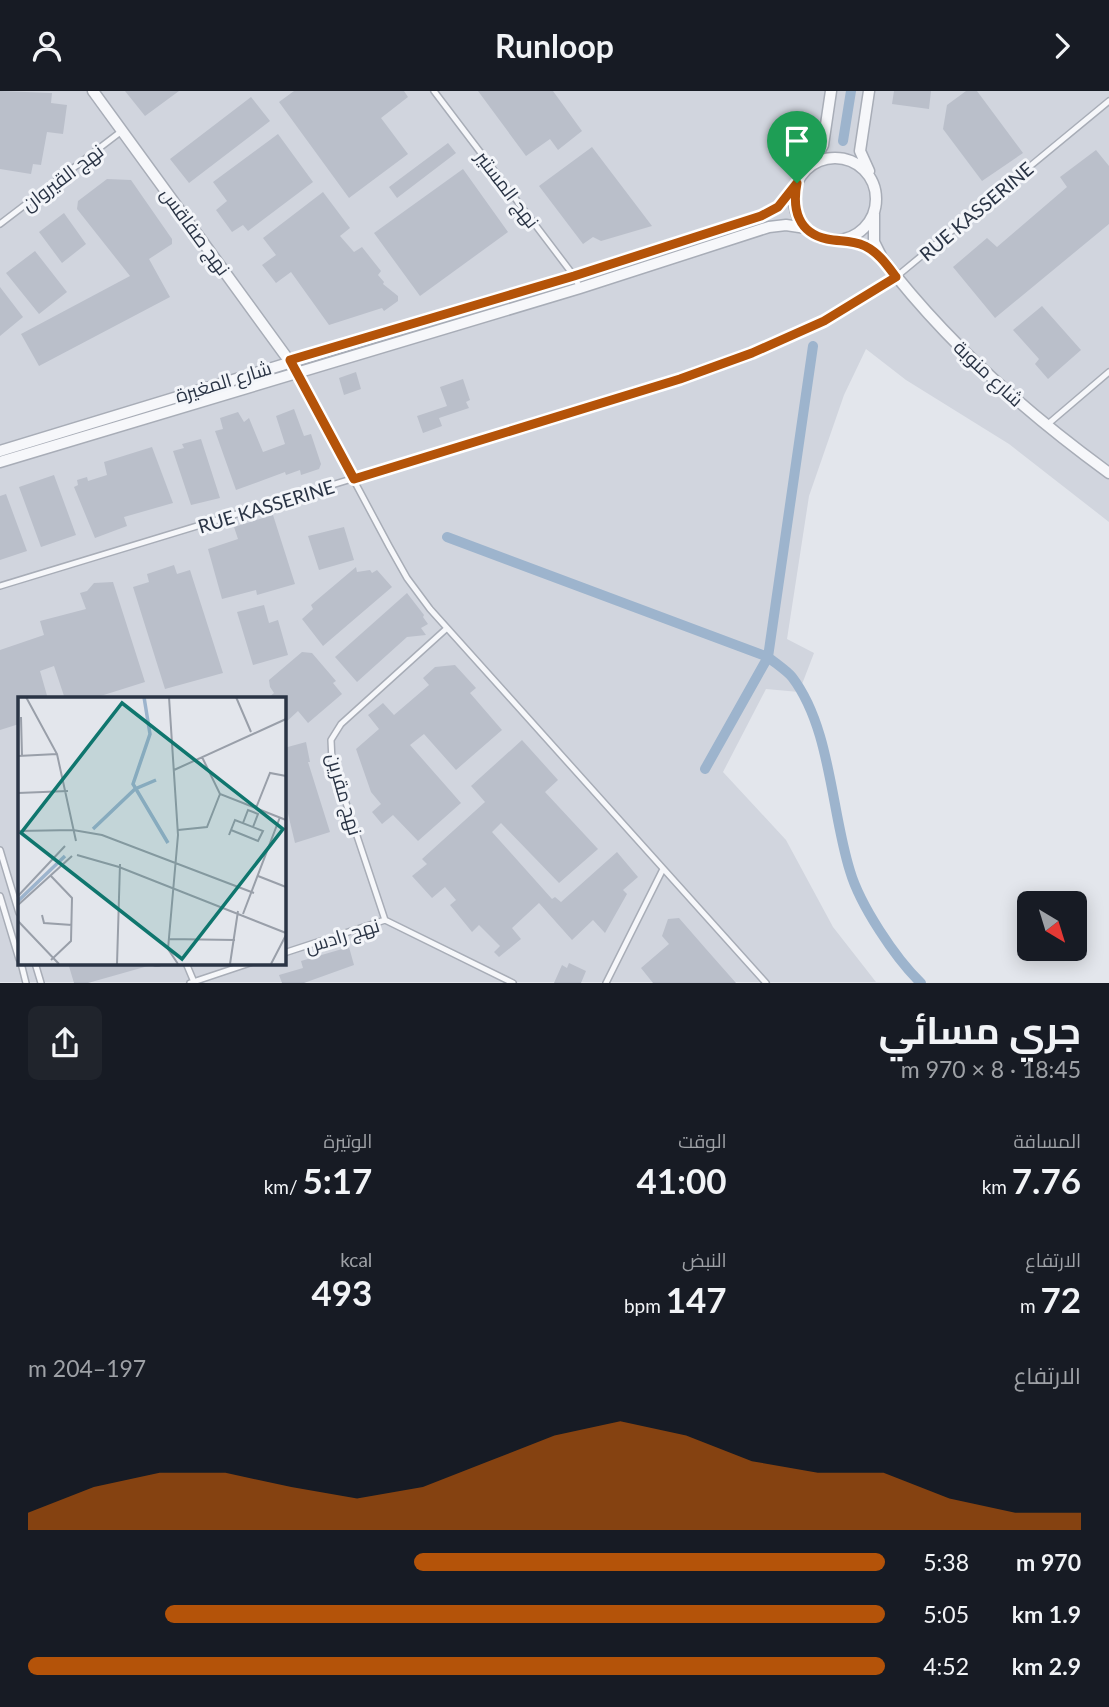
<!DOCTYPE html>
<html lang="ar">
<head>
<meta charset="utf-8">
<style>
  :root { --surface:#171b24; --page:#20242c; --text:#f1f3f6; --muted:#9ea1a6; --accent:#b45309 }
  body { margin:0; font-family:Lato,Cairo,sans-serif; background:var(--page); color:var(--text); direction:rtl; height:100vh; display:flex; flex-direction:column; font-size:26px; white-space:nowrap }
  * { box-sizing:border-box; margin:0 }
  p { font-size:23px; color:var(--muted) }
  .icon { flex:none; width:38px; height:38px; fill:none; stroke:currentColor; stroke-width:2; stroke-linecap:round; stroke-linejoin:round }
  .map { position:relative; height:892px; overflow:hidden; direction:ltr }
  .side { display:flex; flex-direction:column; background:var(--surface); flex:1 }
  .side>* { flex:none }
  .needle { width:46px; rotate:142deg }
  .buttons { position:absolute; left:1017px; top:800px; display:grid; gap:14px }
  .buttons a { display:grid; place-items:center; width:70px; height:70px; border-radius:10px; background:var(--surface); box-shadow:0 4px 18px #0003; font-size:35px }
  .pin { position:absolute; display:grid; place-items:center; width:60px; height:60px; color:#fff; margin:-72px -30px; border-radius:50% 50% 50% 0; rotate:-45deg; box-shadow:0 0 7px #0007 }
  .pin .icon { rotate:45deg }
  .round { display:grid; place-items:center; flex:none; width:74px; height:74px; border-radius:10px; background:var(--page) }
  .summary { display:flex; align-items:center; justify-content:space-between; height:119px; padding:0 28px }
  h1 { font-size:38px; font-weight:700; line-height:52px }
  .metrics { display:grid; grid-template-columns:repeat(3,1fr); gap:10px; height:119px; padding:7px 28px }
  .metrics div { display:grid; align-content:center }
  .metrics b { font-size:35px; font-weight:700 }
  .metrics small { font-size:19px; font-weight:400 }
  .metrics p { font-size:19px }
  .chart { height:196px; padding:14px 28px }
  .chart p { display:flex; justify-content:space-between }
  .chart svg { width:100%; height:126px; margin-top:7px; fill:var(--accent); opacity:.7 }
  ul { padding:0 28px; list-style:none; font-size:23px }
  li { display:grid; grid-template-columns:112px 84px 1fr; align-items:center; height:52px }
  li i { height:18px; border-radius:9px; background:var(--accent) }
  header { display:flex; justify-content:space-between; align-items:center; height:91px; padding:0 28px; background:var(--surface); font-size:32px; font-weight:700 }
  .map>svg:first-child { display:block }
  .built { fill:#d1d5de; fill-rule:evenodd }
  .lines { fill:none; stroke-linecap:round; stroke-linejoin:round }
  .canal { stroke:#9db4cd; stroke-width:10 }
  .building { fill:#babfca }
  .service-casing { stroke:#a8adb7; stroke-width:8 }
  .minor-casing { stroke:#a8adb7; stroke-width:13 }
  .service { stroke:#f6f7fa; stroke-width:5 }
  .minor { stroke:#f6f7fa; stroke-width:10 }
  .route-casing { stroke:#fff; stroke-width:14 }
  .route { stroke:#b45309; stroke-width:9 }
  .labels { text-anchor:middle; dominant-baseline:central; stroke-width:6; stroke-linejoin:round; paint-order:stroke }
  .street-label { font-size:19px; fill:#2a3445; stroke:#f3f5f9 }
  .inset-river { fill:none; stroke:#9db4cd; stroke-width:3.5 }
  .inset-road { fill:none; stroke:#999fa9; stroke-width:2 }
  .view { fill:#0f766e; fill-opacity:0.15; stroke:#0f766e; stroke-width:3.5 }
  .inset-edge { fill:none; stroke:#2a3445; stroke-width:3.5 }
</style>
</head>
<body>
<header><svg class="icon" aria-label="forward" viewBox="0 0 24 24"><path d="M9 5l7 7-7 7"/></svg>Runloop<svg class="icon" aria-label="person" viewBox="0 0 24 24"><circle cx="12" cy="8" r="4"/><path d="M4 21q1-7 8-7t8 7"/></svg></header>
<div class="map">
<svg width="1109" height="892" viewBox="0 0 1109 892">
  <rect width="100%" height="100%" fill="#e3e6ec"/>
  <path class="built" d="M0 0H1109V431L1009 353 906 289 866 258 844 304 809 405 787 548 814 562 799 601 766 598 723 681 786 749 833 836 876 891H0ZM19 608H284V872H19Z"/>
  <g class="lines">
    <path class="canal" d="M843 50 851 0
      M447 446 768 566C775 572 786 579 792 586 831 637 831 720 850 780 860 814 895 867 921 892
      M705 678 768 566 813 255"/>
  </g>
  <path class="building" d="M0 0 52 2 51 12 67 14 63 43 47 41 41 74 33 73 31 83 0 78Z
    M125 0H179L145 25Z
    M294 0H404L408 6 381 27 408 63 349 107 279 11Z
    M478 0H553L582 40 558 59 550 48 526 65Z
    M894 0H931L929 18 892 13Z
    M966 0H977L1023 62 982 90 943 38 947 14Z
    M251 6 270 30 189 92 170 68Z
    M278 43 313 91 248 140 243 134 232 141 216 119 227 110 213 91Z
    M448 52 456 62 397 107 389 96Z
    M592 56 652 135 601 150 593 146 583 153 539 95Z
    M1096 59 1109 75V133L995 227 953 176 987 147 997 156 1067 96 1060 86Z
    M463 78 508 141 420 205 374 142Z
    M107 88 131 89 172 148V153L149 168 170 206 39 275 21 243 130 185 77 118 78 110Z
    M323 101 350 137 340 145 354 161 362 156 381 180 378 184 384 191 383 193 398 205V210L384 220 382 217 329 234 291 181 276 192 262 174 276 164 263 147Z
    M64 122 86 153 62 172 39 141Z
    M35 160 67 201 39 223 6 182Z
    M0 196 23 226 0 245Z
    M1042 215 1081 259 1048 288 1035 273 1039 268 1013 239Z
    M356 281 361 298 344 304 339 287Z
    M463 288 470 309 466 311 469 317 439 327 442 335 423 342 417 325 447 315 440 296Z
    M294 318 304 345 311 343 321 373 319 378 301 384 300 379 286 384 285 381 236 399 215 340 223 338 220 327 238 321 244 331 249 327 263 361 285 353 276 325Z
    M201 348 220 407 191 414 173 360 184 357 182 353Z
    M152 356 173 412 124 426 127 435 95 447 74 396 78 394 77 389 87 386 88 390 107 384 104 371Z
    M54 384 76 444 41 456 19 396Z
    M6 403 27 460 0 469V405Z
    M273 424 295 493 257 504 256 499 222 508 208 458 238 448 234 436Z
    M344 436 354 469 319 479 308 445Z
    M174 474 177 483 190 479 223 582 165 598 133 496 149 491 147 483Z
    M356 476 357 481 370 479 372 482 377 479 392 496 323 555 302 528 313 518 311 514Z
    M113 491 145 591 91 608H65L54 575 40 580 48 608H19V633L0 639V559L44 544 40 530 86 518 80 502 87 500 94 492Z
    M407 502 424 524 423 526 428 533 421 537 426 544 407 546 357 591 335 566Z
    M264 514 269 532 278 529 288 564 253 574 237 521Z
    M302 561 312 562 336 590 333 592 342 603 308 632 298 620 284 633V608H267L274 602 270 596 269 589Z
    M455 574 476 597 470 602 502 639 456 679 424 643 410 654 461 712 418 750 393 724 382 733 372 721 381 713 371 701 356 658 379 638 368 624 383 612 394 624 429 594 423 587 435 576Z
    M522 649 558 689 545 701 598 758 559 792 501 732 492 741 552 808 555 806 561 811 617 761 638 786 623 799 627 803 605 842 593 829 572 849 539 812 512 837 521 848 499 866 494 861 500 855 479 834 472 841 450 814 456 809 445 796 432 807 412 785 427 773 422 768 485 711 471 695Z
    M306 651 310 671H308L330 741 295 752 284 706V657Z
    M679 827 706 858 736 892H653L641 877 669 853 662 845 668 828Z
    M349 856 354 874 304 892H282L279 884 303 877 301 870Z
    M68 872H148V875L88 892H74Z
    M569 872 586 880 581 892H554L562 874 567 877Z"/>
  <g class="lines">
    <defs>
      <path id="service" d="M434 0 574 185 580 197
        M0 133 123 39
        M297 283 389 455 407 487 430 518 766 892
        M1048 333 1109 281
        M0 495 680 288 752 262 824 230 896 186 1109 10
        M0 759 19 822
        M0 805 19 868
        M385 829 332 670 331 649 341 633 446 538
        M284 862 385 829 513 892
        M21 872 26 892
        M35 872 41 892
        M156 872H158
        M186 872 194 891
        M190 892 250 872
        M606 892 663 778"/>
      <path id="minor" d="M93 0 293 275
        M794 108a41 41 0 1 1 82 0a41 41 0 1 1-82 0Z
        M812 73 823 54 831 0
        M869 80 860 60 869 0
        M874 123V151L882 167C945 250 1025 321 1109 382
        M845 148 865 155 877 163
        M0 360 574 185 761 125 778 116 797 92
        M0 371 580 197 769 136 786 134 806 137"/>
    </defs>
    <use href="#service" class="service-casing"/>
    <use href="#minor" class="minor-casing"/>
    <use href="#service" class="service"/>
    <use href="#minor" class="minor"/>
  </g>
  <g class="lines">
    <defs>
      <path id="route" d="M797 92C792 118 798 142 827 148 841 151 850 148 865 155 879 162 887 174 896 186L824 230 752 262 680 288 354 388 290 269 574 185 761 125 778 116Z"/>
    </defs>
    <use href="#route" class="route-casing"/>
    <use href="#route" class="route"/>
  </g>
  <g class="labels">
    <g class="street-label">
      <text transform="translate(62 86) rotate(-37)">نهج القيروان</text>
      <text transform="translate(508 98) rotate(53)">نهج المستير</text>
      <text transform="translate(976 120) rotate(-40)">RUE KASSERINE</text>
      <text transform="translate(196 140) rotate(54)">نهج صفاقس</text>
      <text transform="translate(989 282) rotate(43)">شارع منوبة</text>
      <text transform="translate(223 290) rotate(-17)">شارع المغيرة</text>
      <text transform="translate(266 415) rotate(-17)">RUE KASSERINE</text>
      <text transform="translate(345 703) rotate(74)">نهج مقرين</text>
      <text transform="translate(342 844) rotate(-17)">نهج رادس</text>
    </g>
  </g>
  <g transform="translate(18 606)">
    <rect width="268" height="268" fill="#e3e6ec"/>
    <path class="inset-river" d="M126 0 132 37 115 87 150 146M75 132 117 92 138 83M0 204 47 159"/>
    <path class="inset-road" d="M8 0 39 57 58 144M151 0 160 138 150 252 160 267M218 0 233 35M3 20 4 59M0 59 39 57M184 60 202 97 268 123M156 73 268 22M0 96 50 94M238 111 252 76 268 79M225 126 230 113 240 117 235 130M160 133 189 130 202 97M0 134 55 133 84 138 236 196M211 138 217 123 245 134 240 144 213 133M59 158 101 170 268 236M32 178 54 201 53 244 33 263M240 179 268 190M0 199 47 149M0 208 54 159M225 217 262 120M24 218 26 226 54 228M0 224 41 267M150 242 217 243M99 267 102 167M212 267 220 214M253 267 268 238"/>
    <path class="view" d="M104 6 265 132 164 262 3 136Z"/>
    <rect width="268" height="268" class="inset-edge"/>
  </g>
</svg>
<div class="buttons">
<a><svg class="needle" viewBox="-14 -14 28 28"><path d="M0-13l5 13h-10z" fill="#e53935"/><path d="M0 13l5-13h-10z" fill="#9ea1a6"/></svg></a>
</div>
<div class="pin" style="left:797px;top:92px;background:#1e9e55"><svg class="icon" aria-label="arrive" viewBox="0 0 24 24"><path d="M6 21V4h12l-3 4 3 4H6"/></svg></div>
</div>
<section class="side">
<div class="summary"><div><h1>جري مسائي</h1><p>18:45 · 8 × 970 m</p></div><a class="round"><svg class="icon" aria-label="share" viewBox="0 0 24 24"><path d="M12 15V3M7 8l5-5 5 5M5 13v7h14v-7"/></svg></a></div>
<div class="metrics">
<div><p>المسافة</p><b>7.76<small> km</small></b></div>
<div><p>الوقت</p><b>41:00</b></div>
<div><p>الوتيرة</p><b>5:17<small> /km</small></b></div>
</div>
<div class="metrics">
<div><p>الارتفاع</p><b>72<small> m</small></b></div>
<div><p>النبض</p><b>147<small> bpm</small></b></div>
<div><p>kcal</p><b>493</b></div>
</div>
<div class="chart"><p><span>الارتفاع</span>197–204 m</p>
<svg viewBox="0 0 160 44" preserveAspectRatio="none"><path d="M0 44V38L10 29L20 24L30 24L40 29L50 33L60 29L70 20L80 11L90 6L100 11L110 20L120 24L130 24L140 33L150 38L160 38V44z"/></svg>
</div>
<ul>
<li><b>970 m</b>5:38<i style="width:55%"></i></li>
<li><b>1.9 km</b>5:05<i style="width:84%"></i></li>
<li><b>2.9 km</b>4:52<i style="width:100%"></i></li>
</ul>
</section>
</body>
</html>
